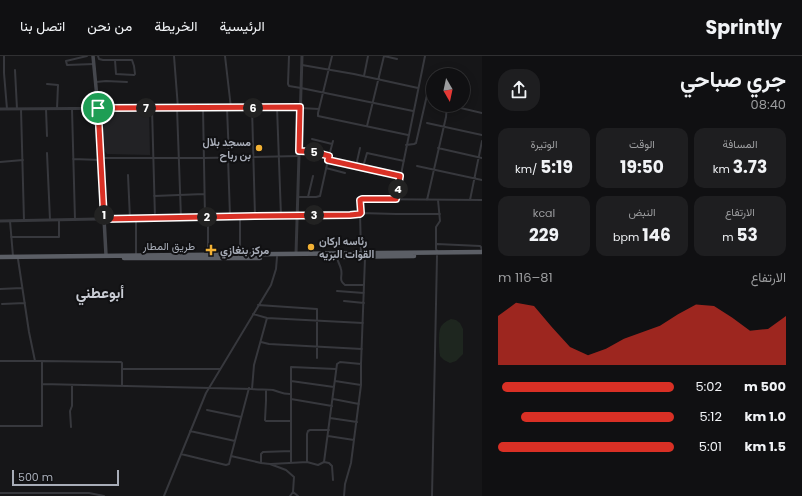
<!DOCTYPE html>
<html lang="ar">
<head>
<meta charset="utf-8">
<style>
  :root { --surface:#101012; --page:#1e1e20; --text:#f1f3f6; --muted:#9c9d9f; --line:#303032; --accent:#d93025 }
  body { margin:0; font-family:Poppins,Vazirmatn,sans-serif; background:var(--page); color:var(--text); direction:rtl; height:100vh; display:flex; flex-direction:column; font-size:15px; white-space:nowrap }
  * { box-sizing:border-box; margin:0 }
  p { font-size:13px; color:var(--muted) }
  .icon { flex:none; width:22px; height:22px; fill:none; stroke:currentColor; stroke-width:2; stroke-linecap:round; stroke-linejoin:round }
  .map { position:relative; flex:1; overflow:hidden; direction:ltr }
  .panel { display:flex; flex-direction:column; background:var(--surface); width:320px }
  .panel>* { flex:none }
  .needle { width:26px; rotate:171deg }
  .controls { position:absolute; left:426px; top:12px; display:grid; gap:8px }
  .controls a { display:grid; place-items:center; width:44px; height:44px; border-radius:50%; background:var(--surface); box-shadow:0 2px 10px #0003,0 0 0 1px var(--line); font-size:20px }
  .scale { position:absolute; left:12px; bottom:10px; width:107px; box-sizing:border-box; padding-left:4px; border:2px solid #a8adb8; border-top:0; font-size:11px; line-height:14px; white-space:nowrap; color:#a8adb8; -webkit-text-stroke:3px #111113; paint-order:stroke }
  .pin { position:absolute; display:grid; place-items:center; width:34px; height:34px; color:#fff; margin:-17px; border:2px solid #fff; border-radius:50%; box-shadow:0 1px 4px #0007 }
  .km { position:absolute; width:20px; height:20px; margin:-10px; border-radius:50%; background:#222; color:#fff; font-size:11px; line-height:20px; text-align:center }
  .round { display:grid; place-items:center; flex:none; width:42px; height:42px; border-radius:16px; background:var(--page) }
  .headline { display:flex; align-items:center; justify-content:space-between; height:68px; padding:0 16px }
  h1 { font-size:22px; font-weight:700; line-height:30px }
  .figures { display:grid; grid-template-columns:repeat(3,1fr); gap:6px; height:68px; padding:4px 16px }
  .figures div { display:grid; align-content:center; border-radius:10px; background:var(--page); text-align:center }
  .figures b { font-size:17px; font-weight:700 }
  .figures small { font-size:11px; font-weight:400 }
  .figures p { font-size:11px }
  .chart { height:112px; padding:8px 16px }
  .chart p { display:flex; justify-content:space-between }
  .chart svg { width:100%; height:72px; margin-top:4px; fill:var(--accent); opacity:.7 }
  ul { padding:0 16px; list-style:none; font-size:13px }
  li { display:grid; grid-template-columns:64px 48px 1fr; align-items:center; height:30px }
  li i { height:10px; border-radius:5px; background:var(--accent) }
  header { display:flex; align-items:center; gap:24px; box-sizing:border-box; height:56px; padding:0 20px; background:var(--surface); border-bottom:1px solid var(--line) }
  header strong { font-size:19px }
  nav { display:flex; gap:22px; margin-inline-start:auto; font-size:14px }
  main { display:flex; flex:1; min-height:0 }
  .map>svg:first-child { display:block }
  .built { fill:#222225 }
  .green { fill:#1e261f }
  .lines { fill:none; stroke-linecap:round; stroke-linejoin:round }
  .minor { stroke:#37383d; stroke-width:2 }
  .tertiary { stroke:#37383d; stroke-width:3 }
  .secondary { stroke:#45474d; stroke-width:3.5 }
  .trunk { stroke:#5b5e65; stroke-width:4.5 }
  .route-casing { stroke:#fff; stroke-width:8 }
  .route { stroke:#d93025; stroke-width:5 }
  .poi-dot { fill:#f2b134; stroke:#111113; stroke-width:1.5 }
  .labels { text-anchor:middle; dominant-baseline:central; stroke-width:4; stroke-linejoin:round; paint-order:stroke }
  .poi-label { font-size:11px; font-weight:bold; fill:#a8adb8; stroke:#111113; text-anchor:start }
  .street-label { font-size:11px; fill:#a8adb8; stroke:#111113 }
  .district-label { font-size:15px; font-weight:bold; fill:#c9ccd4; stroke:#111113 }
</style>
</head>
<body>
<header>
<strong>Sprintly</strong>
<nav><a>الرئيسية</a><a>الخريطة</a><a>من نحن</a><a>اتصل بنا</a></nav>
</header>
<main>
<section class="panel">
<div class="headline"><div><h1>جري صباحي</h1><p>08:40</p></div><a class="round"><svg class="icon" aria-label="share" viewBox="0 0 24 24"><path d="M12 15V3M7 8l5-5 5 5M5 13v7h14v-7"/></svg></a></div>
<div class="figures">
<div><p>المسافة</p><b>3.73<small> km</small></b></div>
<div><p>الوقت</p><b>19:50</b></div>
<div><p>الوتيرة</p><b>5:19<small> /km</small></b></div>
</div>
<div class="figures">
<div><p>الارتفاع</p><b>53<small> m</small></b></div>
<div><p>النبض</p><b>146<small> bpm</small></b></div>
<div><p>kcal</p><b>229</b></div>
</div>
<div class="chart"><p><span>الارتفاع</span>81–116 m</p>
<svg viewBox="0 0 160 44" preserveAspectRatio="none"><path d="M0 44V14L10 6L20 8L30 21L40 33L50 38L60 34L70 28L80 24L90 20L100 13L110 7L120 8L130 15L140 23L150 22L160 14V44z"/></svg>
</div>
<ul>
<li><b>500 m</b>5:02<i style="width:98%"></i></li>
<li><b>1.0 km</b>5:12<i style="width:87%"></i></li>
<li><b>1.5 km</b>5:01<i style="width:100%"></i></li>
</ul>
</section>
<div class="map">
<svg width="482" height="440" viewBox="0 0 482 440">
  <rect width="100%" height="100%" fill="#161618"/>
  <path class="built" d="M149 54 150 99 107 98 104 94 103 55Z"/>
  <path class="green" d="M451 263 456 264 460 267 463 273V298L456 305 450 307 444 304 440 300C439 294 439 289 439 283 439 272 440 268 451 263Z"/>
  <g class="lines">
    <path class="minor" d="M4 0V17L7 53
      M87 0 66 5 67 9 94 8
      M98 0 99 3 103 4H132L134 10 135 18 134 19 116 18 115 4
      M174 0 178 52
      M225 0 231 52
      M289 0 288 28 289 30 301 32 413 55
      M332 0 318 57V60L408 79
      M302 9 354 18 418 32
      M15 14 17 53
      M364 20 368 0
      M96 26 106 25 127 26
      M47 28 58 29 57 53
      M432 45 433 46
      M448 49 482 57
      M277 51 281 160
      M152 52 155 162
      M177 52 181 162
      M203 52 205 161
      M227 52 229 102
      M252 52 255 160
      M300 52 319 53
      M21 53 24 165
      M46 53 47 80
      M72 53 75 164
      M427 67 482 79
      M367 70 384 0 397 3
      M312 83 332 88
      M406 89 414 88 416 87 427 39
      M360 92 356 110 400 120
      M438 92 482 102
      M299 95H309L329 100
      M47 97 50 164
      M101 102H204L299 100
      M228 102 230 160
      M73 103 101 104
      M328 104 333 85
      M0 106 23 104
      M417 110 482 124
      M363 111 367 97 404 105
      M326 112 345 117
      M128 119 130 163
      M154 140 204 138
      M298 141H316L320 140 328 104 356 110
      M308 141 313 120
      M396 143 425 0
      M427 144 446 61 447 49
      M470 144 482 85
      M361 157 360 144 362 143 482 144
      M298 159H350L360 158
      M208 161V198
      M136 163V199
      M10 165 13 200
      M11 181H59V164
      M437 188 480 190 481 191 482 195
      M437 195 436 193V171L440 165 438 144
      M361 196 360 157 396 158H440
      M240 199V160
      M337 202C338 206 340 209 341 213 343 220 338 224 345 229H364
      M18 203 29 276 35 305H42
      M0 233 22 232
      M337 235 364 237
      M344 245 364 247
      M2 248 25 247
      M258 249 317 253V302
      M253 258 267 262 363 267
      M261 286 269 288 362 293
      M0 305H35
      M122 313H220
      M291 325 334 331
      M335 325 361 329
      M42 328V305L121 306 122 307V330
      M249 332 231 400 261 407 270 408 286 414 294 421 293 436 290 440
      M252 333C259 334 267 333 273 334 280 336 282 338 290 338
      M266 334V345L265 364 266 365H291
      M291 343 332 350
      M333 343 359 348
      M207 354 241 361
      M330 362 357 366
      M0 370H42V328L252 333 254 309 267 262
      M71 371 70 355 72 350V329
      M190 375 235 385
      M328 380 354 384
      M181 398 226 409 229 408 231 400
      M307 406V378L308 375 310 374H329
      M324 406 337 308 340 306 361 308
      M261 407V398L263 396 291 395
      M291 407V311L336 313
      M271 408 307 406 318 409 324 406 329 407 332 410 333 424
      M293 436 298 440
      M0 437H89L104 440
      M164 440 206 337 271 229 276 213 277 201
      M344 440 345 428 351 407 361 329V308L365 202
      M432 440 437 200"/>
    <path class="tertiary" d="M0 53 300 51
      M0 165 297 159
      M296 198 302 0"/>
    <path class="secondary" d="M93 0 98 52 106 199"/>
    <path class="trunk" d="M0 201 482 196
      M332 201 414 200
      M124 202H260"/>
  </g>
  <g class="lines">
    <defs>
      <path id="route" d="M300 51 299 95C309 95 319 97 329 100L328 104 400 120 396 143H362L360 144 361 157 360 158 350 159 255 160 104 163 98 52Z"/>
    </defs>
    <use href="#route" class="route-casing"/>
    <use href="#route" class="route"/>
  </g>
  <g class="poi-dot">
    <circle cx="259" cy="92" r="4"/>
    <circle cx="311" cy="191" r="4"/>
    <path d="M209 188h4v4h4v4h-4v4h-4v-4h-4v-4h4z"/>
  </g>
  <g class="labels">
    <g class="poi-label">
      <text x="251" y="86" text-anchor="end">مسجد بلال<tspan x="251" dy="13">بن رباح</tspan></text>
      <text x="319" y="185">رئاسه اركان<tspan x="319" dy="13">القوات البريه</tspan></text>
      <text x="220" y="194">مركز بنغازي</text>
    </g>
    <g class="street-label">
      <text x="169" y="190">طريق المطار</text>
    </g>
    <g class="district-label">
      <text x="100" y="236">أبوعطني</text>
    </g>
  </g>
</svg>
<div class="controls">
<a><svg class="needle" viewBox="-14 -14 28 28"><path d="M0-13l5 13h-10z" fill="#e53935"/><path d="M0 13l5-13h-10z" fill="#9c9d9f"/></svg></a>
</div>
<div class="scale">500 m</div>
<div class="pin" style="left:98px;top:52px;background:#1e9e55"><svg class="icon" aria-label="arrive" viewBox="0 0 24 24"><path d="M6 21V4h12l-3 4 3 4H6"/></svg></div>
<b class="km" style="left:104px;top:159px">1</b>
<b class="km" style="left:207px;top:161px">2</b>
<b class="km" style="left:314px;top:159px">3</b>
<b class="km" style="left:398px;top:133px">4</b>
<b class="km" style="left:314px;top:96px">5</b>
<b class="km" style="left:253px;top:52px">6</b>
<b class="km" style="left:146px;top:52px">7</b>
</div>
</main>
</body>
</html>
